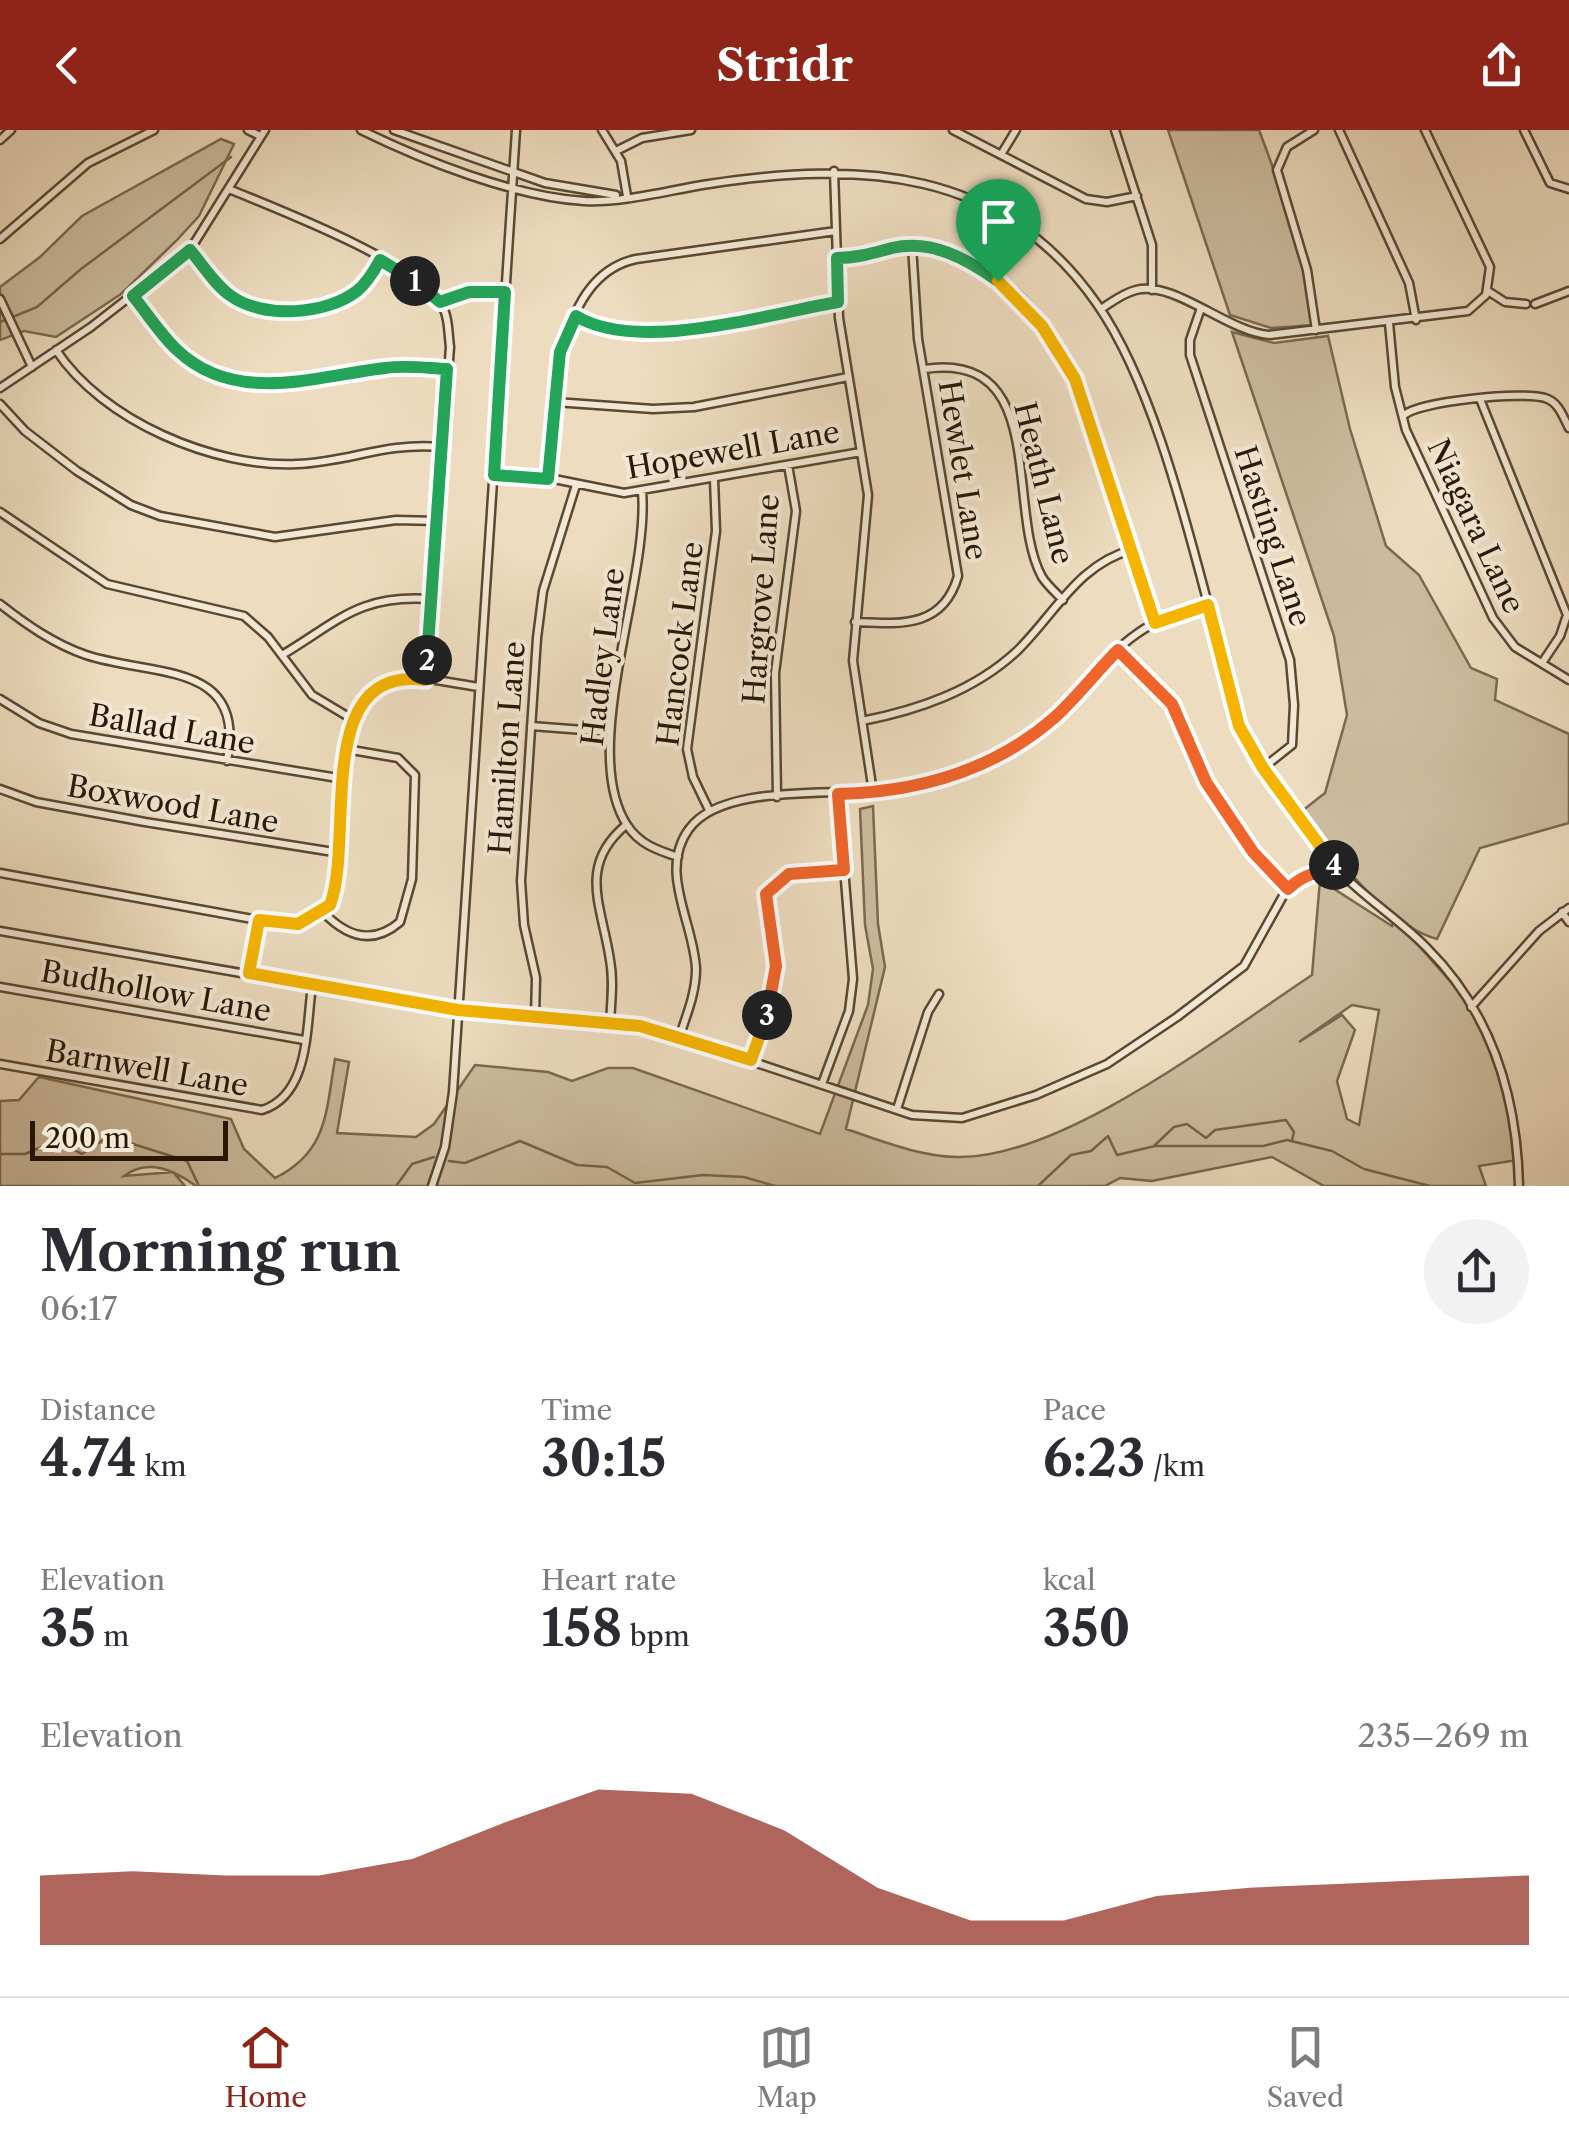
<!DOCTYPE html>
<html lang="en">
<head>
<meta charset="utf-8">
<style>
  :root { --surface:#fff; --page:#f2f2f3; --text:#2b2b33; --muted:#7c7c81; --line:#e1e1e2; --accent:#8f2418 }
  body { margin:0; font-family:"Libre Caslon Text",serif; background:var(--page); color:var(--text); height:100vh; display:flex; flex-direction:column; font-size:38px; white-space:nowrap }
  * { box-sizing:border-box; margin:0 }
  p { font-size:32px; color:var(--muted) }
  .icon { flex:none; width:55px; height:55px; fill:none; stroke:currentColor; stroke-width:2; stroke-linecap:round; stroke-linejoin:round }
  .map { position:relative; height:1056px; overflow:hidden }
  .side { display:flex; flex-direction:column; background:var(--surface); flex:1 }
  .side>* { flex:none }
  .scale { position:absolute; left:30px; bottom:25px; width:198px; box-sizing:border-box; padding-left:10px; border:5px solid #291701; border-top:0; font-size:28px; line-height:35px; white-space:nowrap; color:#291701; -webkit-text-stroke:8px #f3e8d5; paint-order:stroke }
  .pin { position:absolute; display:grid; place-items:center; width:85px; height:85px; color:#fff; margin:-102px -42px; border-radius:50% 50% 50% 0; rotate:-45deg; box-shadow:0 0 10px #0007 }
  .pin .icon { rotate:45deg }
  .km { position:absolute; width:50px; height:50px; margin:-25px; border-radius:50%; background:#222; color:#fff; font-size:28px; line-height:50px; text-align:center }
  .round { display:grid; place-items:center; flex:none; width:105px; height:105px; border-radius:52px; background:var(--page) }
  .overview { display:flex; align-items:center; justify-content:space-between; height:170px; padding:0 40px }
  h1 { font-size:55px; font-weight:800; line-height:75px }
  .stats { display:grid; grid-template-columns:repeat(3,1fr); gap:15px; height:170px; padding:10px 40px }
  .stats div { display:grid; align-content:center }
  .stats b { font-size:50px; font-weight:800 }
  .stats small { font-size:28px; font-weight:400 }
  .stats p { font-size:28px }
  .chart { height:280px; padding:20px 40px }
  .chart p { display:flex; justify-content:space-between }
  .chart svg { width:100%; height:180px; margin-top:10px; fill:var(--accent); opacity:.7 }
  header { display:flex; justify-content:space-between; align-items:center; height:130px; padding:0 40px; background:var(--accent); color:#fff; font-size:45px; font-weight:800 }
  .tab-bar { display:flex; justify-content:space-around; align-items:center; height:140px; border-top:2px solid var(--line); background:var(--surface); font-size:28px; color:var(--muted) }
  .tab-bar a { display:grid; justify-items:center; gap:5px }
  .tab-bar .on { color:var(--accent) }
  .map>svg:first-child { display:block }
  .green { fill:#ccbb9f; stroke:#7a6950; stroke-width:2.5; fill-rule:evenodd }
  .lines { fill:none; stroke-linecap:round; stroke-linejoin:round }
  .stream { stroke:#76654c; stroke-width:2.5 }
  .minor-casing { stroke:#5a4830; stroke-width:11 }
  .minor { stroke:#f3e8d5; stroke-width:6 }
  .split-1-casing { stroke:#fff; stroke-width:20 }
  .split-2-casing { stroke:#fff; stroke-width:20 }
  .split-3-casing { stroke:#fff; stroke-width:20 }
  .split-4-casing { stroke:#fff; stroke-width:20 }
  .split-5-casing { stroke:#fff; stroke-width:20 }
  .split-1 { stroke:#22a559; stroke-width:12 }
  .split-2 { stroke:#22a559; stroke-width:12 }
  .split-3 { stroke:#f5b400; stroke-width:12 }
  .split-4 { stroke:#f0652b; stroke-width:12 }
  .split-5 { stroke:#f5b400; stroke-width:12 }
  .labels { text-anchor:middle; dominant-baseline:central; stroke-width:8; stroke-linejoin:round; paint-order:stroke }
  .street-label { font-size:30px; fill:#291701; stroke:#f3e8d5 }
</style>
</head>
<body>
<header><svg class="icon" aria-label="back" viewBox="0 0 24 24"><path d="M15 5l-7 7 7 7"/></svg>Stridr<svg class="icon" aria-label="share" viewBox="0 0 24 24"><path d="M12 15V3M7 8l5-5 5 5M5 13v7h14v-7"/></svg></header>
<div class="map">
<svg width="1569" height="1056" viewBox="0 0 1569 1056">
  <rect width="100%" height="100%" fill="#eddcbf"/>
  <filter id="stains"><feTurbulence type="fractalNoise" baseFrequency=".002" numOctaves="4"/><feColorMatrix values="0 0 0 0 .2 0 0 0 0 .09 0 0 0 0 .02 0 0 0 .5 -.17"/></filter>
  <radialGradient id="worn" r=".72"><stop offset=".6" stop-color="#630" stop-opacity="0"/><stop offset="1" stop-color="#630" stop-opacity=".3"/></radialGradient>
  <path class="green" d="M1168 0H1259C1284 65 1303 126 1314 195L1271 198 1230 185Z
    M221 9 234 14 199 86 176 111 121 164 56 207 24 201 0 210V157L40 127 82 86Z
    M1232 202 1274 213 1328 206 1350 299 1386 416 1419 445 1471 538 1497 549 1495 570 1569 604V693L1480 718 1437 809C1387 796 1331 722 1302 681L1325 663 1347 585 1334 506Z
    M873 676 878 794 885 837 846 999C882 1011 918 1026 956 1027 1062 1030 1224 903 1312 845L1320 750 1392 796 1394 788 1475 879 1516 992 1518 1030 1479 1036 1486 1056H1324L1272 1027 1152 1051 1120 1048 1105 1056H196C174 1040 148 1028 124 1046L173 1042 185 1056H0V971L19 970 39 947 231 989 244 1019 275 1048C328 1022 326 981 335 929L349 932 337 1003 416 1007 434 994 475 935 548 942 572 951 608 938H633L820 1004 868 875 873 839 865 795 860 679ZM1352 875 1379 880 1359 995 1347 989 1337 951 1355 900 1342 885 1299 912Z"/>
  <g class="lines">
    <path class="stream" d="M0 192 37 177 81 139 231 27
      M1155 1015 1174 997 1187 994 1206 1008 1215 1000 1286 990 1294 1002 1292 1010
      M0 1024H25L56 1011 82 1024 103 1010 114 1008 187 1031 199 1056
      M449 1031 465 1033 520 1011 577 1035 607 1037 635 1053 703 1045 744 1047 775 1056
      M396 1056 412 1034 434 1027
      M1038 1056 1071 1025 1091 1021 1108 1006 1117 1025 1155 1016H1263L1287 1010 1332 1021 1364 1039 1430 1056"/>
    <defs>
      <path id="minor" d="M248 0 260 6
        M361 0C422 30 515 67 584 71 624 73 669 60 709 54 860 31 1002 37 1097 174 1151 251 1185 387 1209 478 1224 533 1232 591 1264 640 1287 674 1310 711 1339 741 1366 769 1400 790 1427 818 1492 883 1517 967 1519 1056
        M394 0 545 53 616 65
        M602 0 621 31 627 66
        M953 0 1086 69 1107 72 1137 66
        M1115 0 1152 115V160
        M1314 0 1287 17 1277 40 1307 140 1316 200
        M1339 0 1409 153 1416 190
        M1524 0 1550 53 1569 59
        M0 10 11 0
        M616 21 642 8 691 0
        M1002 23 1016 0
        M834 41 839 188 868 365 853 531 873 662
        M229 59C279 80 409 129 440 172 449 185 448 202 450 217L425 550
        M0 109 88 33 154 0
        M190 120 233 168 275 181 339 171 360 158 381 130
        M837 128C871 128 902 111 935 119 1053 144 1092 285 1120 383 1131 420 1145 456 1155 493
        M1488 161 1505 172 1526 174
        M133 166C147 183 161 204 177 220 235 276 317 246 385 238 406 235 427 238 447 239
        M0 169 32 237
        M440 172 469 162H505
        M1535 174 1569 161
        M1201 178 1190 210V225L1290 530 1294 575 1292 615 1263 638
        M1101 179C1112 172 1123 163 1136 160 1174 150 1228 202 1269 205L1468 181 1486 165 1490 137 1425 0
        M576 186C636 224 769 184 838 172
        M1389 193 1395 257 1406 300 1493 488 1515 517 1569 550
        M56 220C103 291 214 338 297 334 349 332 385 312 441 317
        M924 239C1050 220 1005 380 1042 447 1047 455 1056 463 1063 470
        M0 258 91 197 190 120 265 0
        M1480 269 1567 485 1560 506 1542 533
        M555 272 653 279 694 277 848 247
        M0 274 25 301 77 341 131 375 160 386 275 407 396 390 437 391
        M1404 285C1420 271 1524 261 1545 268 1559 272 1563 287 1569 298
        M495 345 554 349 624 363 861 322
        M548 349C554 283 552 147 636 129L836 101
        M642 361C650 450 578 620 627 695 639 714 657 720 678 727
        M0 382 107 454 244 486 268 507 312 565 352 589
        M0 474C27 495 54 514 86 525 152 547 247 530 227 631
        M855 492C899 494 943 499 958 446L918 209 912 116
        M1118 520 1173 574 1206 652 1253 722 1288 759
        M282 525C339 491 359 464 431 469
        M0 569 39 593 71 604 344 649
        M862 591C918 580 974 561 1017 521 1054 485 1079 433 1132 420
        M531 596 610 602
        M0 659 36 672 145 692 340 723
        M777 667 775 543 796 381 788 335
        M709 680 693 647 687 619 716 401 714 349
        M0 743 280 794C310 797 326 783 337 757 346 698 323 561 402 550 427 546 455 554 479 557
        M1307 745 1339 744
        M323 782C346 806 372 816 400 792L412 749 415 645 398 628 346 619
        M1562 782 1569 792
        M0 801 441 878 652 898 912 985 962 988 1036 965 1107 934 1177 887 1244 836 1283 766 1326 726
        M249 843 259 790
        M0 857 304 910
        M1471 877 1539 801 1569 778
        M535 887 536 848 524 795 521 751 537 508 543 461 576 355
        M610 893C611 872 614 851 610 830 602 776 577 736 626 695
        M680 905C687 884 696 862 696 839 694 793 658 741 689 699 729 644 874 674 938 652 977 638 1020 616 1052 589 1083 563 1104 526 1138 503 1159 488 1184 482 1209 475
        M751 930 776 845 765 773 769 758 789 744 843 739
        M0 934 262 980C310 965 306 897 312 856
        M822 954 849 881 853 849 838 664
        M897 979 928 882 939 864
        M432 1056 445 1017 453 962 516 0"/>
    </defs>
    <use href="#minor" class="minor-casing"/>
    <use href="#minor" class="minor"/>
  </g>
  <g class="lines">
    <defs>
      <path id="split-1" d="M415 151 440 172 469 162H505L494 345 548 349 560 222 576 186C638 224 767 184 838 172L837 128C857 128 873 123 892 118 932 109 967 129 998 151"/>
      <path id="split-2" d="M415 151 380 130C374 141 367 153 357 161 326 185 263 189 231 166 215 155 203 135 190 120L133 166C147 183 160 204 177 220 236 276 316 246 385 238 406 235 426 238 447 239L427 530"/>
      <path id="split-3" d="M427 530 425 550C311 535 355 710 330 775L298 794 259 790 249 843 458 880 640 896 751 930 767 885"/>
      <path id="split-4" d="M767 885 776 836 766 764 789 744 844 740 838 664C917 662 993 641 1054 588 1077 567 1096 542 1118 520L1172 574 1206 652 1253 722 1288 759C1305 743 1322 738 1344 746L1334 735"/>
      <path id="split-5" d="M998 151 1042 196 1075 249 1155 493 1208 475 1239 596 1263 638 1334 735"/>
    </defs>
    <use href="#split-1" class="split-1-casing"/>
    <use href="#split-2" class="split-2-casing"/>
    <use href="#split-3" class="split-3-casing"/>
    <use href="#split-4" class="split-4-casing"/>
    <use href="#split-5" class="split-5-casing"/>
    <use href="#split-1" class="split-1"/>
    <use href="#split-2" class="split-2"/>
    <use href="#split-3" class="split-3"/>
    <use href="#split-4" class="split-4"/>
    <use href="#split-5" class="split-5"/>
  </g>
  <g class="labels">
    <g class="street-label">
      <text transform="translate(733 320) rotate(-10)">Hopewell Lane</text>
      <text transform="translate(963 340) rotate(81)">Hewlet Lane</text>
      <text transform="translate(1044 353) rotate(76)">Heath Lane</text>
      <text transform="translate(1476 396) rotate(65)">Niagara Lane</text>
      <text transform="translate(1273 406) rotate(72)">Hasting Lane</text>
      <text transform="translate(761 469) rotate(-86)">Hargrove Lane</text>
      <text transform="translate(680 514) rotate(-83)">Hancock Lane</text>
      <text transform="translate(603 527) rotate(-83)">Hadley Lane</text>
      <text transform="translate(172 599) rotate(10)">Ballad Lane</text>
      <text transform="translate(507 618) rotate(-86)">Hamilton Lane</text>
      <text transform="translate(173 674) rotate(10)">Boxwood Lane</text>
      <text transform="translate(156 861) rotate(10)">Budhollow Lane</text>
      <text transform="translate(147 938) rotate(10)">Barnwell Lane</text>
    </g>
  </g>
  <rect width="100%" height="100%" filter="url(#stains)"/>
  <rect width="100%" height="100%" fill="url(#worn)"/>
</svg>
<div class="scale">200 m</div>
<div class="pin" style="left:998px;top:151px;background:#1e9e55"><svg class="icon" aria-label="arrive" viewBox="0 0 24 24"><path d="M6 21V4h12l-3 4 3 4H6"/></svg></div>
<b class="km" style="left:415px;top:151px">1</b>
<b class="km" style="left:427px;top:530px">2</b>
<b class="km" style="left:767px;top:885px">3</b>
<b class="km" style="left:1334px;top:735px">4</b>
</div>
<section class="side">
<div class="overview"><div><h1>Morning run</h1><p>06:17</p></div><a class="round"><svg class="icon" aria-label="share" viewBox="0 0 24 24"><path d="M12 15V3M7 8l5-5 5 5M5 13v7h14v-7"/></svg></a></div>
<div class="stats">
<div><p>Distance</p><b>4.74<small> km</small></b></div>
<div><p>Time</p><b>30:15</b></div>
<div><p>Pace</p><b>6:23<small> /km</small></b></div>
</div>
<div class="stats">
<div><p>Elevation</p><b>35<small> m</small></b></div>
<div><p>Heart rate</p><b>158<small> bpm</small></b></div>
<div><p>kcal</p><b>350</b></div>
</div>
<div class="chart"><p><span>Elevation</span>235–269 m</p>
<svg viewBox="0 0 160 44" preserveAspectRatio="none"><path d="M0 44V27L10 26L20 27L30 27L40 23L50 14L60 6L70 7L80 16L90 30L100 38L110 38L120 32L130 30L140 29L150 28L160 27V44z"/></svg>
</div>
</section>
<nav class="tab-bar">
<a class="on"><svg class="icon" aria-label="home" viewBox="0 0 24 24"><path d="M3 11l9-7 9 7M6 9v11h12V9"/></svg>Home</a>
<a><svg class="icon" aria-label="map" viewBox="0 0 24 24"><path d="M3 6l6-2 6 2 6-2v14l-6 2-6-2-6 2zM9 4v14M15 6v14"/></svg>Map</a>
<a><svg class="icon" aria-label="saved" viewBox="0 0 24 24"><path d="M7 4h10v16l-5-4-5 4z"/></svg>Saved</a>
</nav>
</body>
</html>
